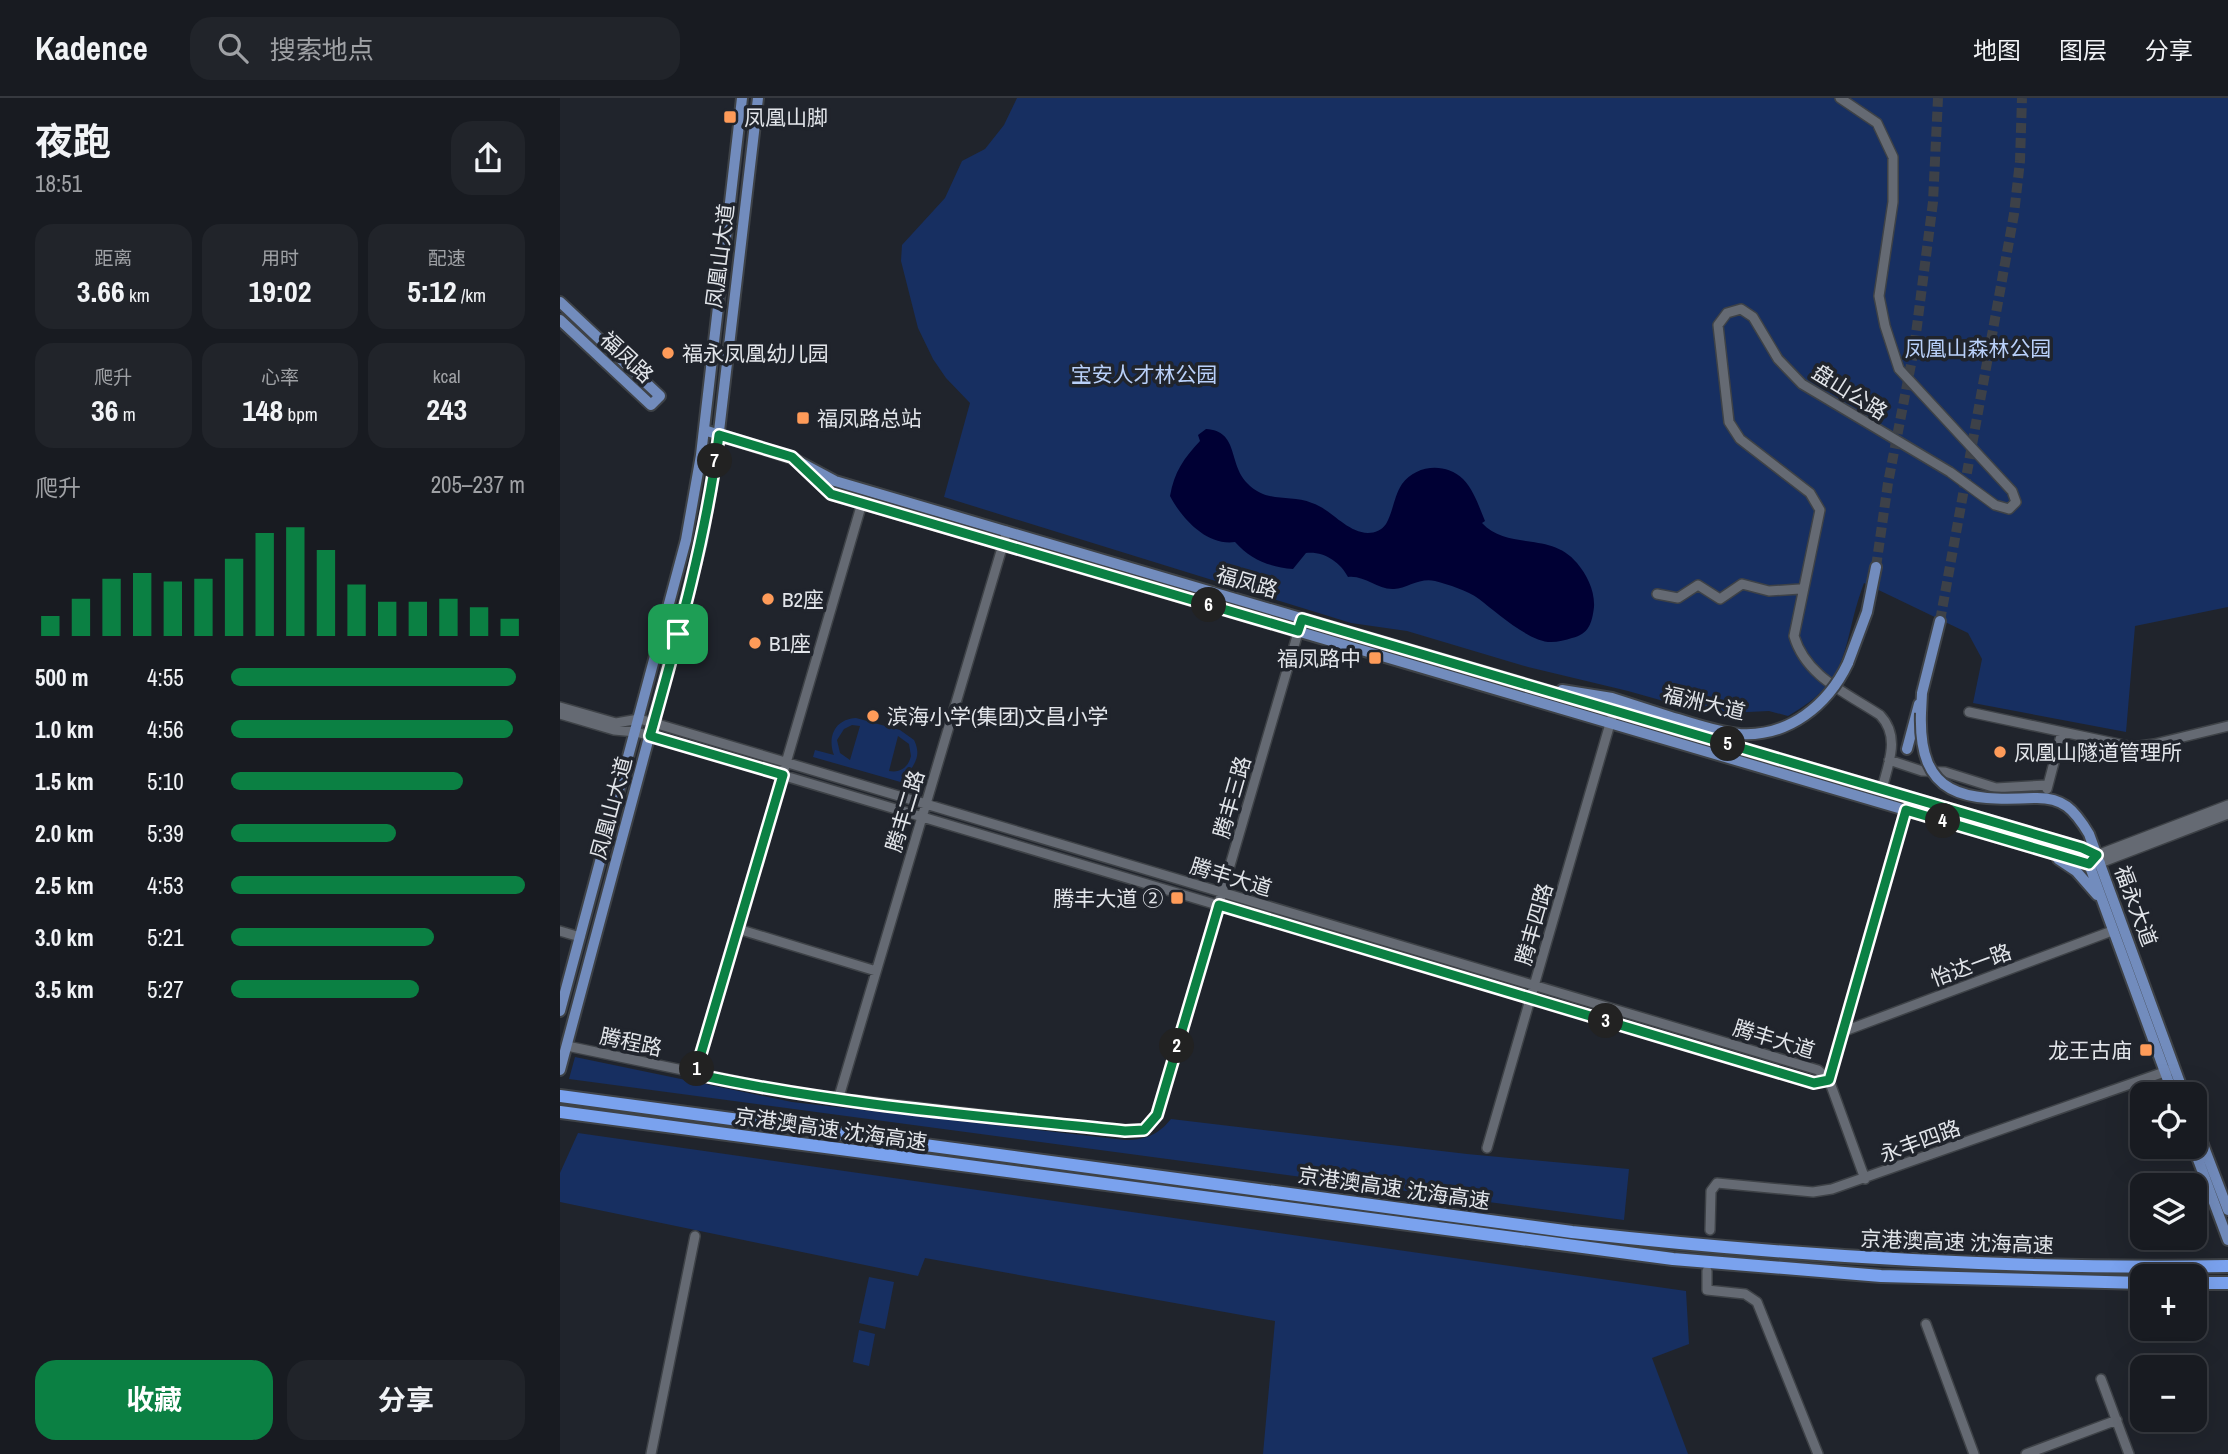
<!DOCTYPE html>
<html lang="zh">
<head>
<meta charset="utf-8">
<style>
  :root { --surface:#181b21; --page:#21242a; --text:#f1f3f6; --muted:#9fa1a5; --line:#36393f; --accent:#0b8043 }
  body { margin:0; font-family:"Archivo Narrow","Noto Sans SC",sans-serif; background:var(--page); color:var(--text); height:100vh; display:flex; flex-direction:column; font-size:26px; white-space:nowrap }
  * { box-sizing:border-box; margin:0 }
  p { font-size:23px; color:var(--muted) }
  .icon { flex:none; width:38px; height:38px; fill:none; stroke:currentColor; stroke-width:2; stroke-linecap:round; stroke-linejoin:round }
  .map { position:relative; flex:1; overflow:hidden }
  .details { display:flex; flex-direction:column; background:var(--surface); width:560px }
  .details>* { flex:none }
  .buttons { position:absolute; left:1570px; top:984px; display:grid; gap:14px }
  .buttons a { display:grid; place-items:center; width:77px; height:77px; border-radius:14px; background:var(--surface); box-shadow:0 7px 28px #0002,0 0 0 2px var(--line); font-size:35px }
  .pin { position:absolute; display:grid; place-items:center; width:60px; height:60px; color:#fff; margin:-30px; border-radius:14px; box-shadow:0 4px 10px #0006 }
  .km { position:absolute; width:35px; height:35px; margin:-18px; border-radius:50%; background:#222; color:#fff; font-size:19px; line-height:35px; text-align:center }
  .round { display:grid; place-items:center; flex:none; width:74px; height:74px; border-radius:21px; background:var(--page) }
  .overview { display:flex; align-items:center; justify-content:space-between; height:119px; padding:0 35px }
  h1 { font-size:38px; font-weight:700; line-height:52px }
  .figures { display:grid; grid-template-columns:repeat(3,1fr); gap:10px; height:119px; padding:7px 35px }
  .figures div { display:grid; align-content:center; border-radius:18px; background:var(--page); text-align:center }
  .figures b { font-size:30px; font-weight:700 }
  .figures small { font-size:19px; font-weight:400 }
  .figures p { font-size:19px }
  .chart { height:196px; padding:14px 35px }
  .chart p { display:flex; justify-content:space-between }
  .chart svg { width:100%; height:126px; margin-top:7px; stroke:var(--accent); stroke-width:6 }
  .cta { display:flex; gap:14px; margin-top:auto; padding:14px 35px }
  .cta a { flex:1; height:80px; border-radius:21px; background:var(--accent); color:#fff; font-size:28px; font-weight:700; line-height:80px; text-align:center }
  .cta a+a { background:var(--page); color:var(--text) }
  ul { padding:0 35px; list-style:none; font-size:23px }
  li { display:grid; grid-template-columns:112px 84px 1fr; align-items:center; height:52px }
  li i { height:18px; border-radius:9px; background:var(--accent) }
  header { display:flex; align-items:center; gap:42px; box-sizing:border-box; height:98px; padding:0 35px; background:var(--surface); border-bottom:2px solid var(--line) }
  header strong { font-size:33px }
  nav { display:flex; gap:38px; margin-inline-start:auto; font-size:24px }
  .search { width:490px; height:63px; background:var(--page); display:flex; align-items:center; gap:18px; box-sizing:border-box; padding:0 24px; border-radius:21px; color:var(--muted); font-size:26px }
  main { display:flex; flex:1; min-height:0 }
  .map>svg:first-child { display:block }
  .green { fill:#172f61; fill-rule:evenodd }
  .water { fill:#000034 }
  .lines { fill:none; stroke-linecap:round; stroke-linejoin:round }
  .major-tunnel { stroke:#3d4148; stroke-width:10; stroke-dasharray:10 5; stroke-linecap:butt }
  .minor-casing { stroke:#3e4247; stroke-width:12 }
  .major-casing { stroke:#3e4247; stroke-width:14 }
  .highway-casing { stroke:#3e4247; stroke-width:16 }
  .minor { stroke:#656a73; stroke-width:9 }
  .major { stroke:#728cbd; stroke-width:10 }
  .highway { stroke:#7aa2ee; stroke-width:12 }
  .major-bridge-casing { stroke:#3e4247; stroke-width:14; stroke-linecap:butt }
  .major-bridge { stroke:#728cbd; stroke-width:10 }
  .route-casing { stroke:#fff; stroke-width:14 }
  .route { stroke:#0b8043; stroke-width:9 }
  .poi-dot { fill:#fe9b59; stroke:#20242c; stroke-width:2.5 }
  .labels { text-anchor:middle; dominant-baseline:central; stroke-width:7; stroke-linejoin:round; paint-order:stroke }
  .poi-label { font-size:21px; fill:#e2e5ea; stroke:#20242c; text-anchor:start }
  .street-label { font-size:21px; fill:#e2e5ea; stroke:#20242c }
  .park-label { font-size:21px; fill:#b9d0f9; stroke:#20242c }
</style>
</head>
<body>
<header>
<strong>Kadence</strong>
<div class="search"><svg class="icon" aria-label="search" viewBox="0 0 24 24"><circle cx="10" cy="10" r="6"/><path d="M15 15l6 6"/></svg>搜索地点</div>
<nav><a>地图</a><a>图层</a><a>分享</a></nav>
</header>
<main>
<section class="details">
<div class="overview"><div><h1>夜跑</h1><p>18:51</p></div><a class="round"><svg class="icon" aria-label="share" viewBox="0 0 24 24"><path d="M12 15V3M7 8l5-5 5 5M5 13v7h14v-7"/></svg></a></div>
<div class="figures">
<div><p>距离</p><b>3.66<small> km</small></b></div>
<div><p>用时</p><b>19:02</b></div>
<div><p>配速</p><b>5:12<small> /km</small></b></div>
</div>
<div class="figures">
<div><p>爬升</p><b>36<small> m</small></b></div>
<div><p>心率</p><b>148<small> bpm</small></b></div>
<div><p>kcal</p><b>243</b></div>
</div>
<div class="chart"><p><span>爬升</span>205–237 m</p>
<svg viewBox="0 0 160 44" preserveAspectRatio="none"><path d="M5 44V37M15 44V31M25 44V24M35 44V22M45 44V25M55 44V24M65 44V17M75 44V8M85 44V6M95 44V14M105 44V26M115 44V32M125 44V32M135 44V31M145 44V34M155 44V38"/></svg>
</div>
<ul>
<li><b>500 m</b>4:55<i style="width:97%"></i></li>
<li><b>1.0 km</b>4:56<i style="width:96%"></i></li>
<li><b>1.5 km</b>5:10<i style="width:79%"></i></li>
<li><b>2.0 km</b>5:39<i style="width:56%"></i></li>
<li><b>2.5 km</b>4:53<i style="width:100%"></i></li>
<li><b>3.0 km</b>5:21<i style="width:69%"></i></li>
<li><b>3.5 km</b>5:27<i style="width:64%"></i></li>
</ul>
<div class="cta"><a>收藏</a><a>分享</a></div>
</section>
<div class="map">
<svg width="1668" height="1356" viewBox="0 0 1668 1356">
  <rect width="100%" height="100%" fill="#20242c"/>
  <path class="green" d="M457 0H1668V509L1575 528 1566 634 1413 605 1422 561 1408 535 1304 485C1281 546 1294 581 1228 618L1209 613 1167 615 1132 611 1068 593 968 569 847 533 791 525 384 399 410 305 386 280 373 261 358 230 341 163 342 147 385 100 402 63 425 51 444 27Z
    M296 620 340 632 354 642C364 662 349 669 344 685L253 659 255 652 274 657C267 639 275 621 296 620ZM292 627 300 628 290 662 280 655 277 642 284 631ZM338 638 349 646 351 658C348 670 340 675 329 673Z
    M15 959 232 1004 565 1042C585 1042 598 1037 611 1021L907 1056 1069 1071 1064 1122 9 981Z
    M18 1035 1126 1193 1129 1246 1092 1260 1128 1356H703L715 1223 365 1160 358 1178 0 1104V1075Z
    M309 1179 334 1184 325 1231 299 1225Z
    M299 1232 315 1236 309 1268 293 1264Z"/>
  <path class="water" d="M646 331C679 333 668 365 687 385 707 406 729 396 752 405 771 411 786 434 808 435 815 435 822 432 826 426 833 414 834 398 842 386 856 367 885 364 903 381 914 392 919 409 925 423L922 425C948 453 991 433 1017 465 1027 477 1035 493 1034 509 1032 525 1029 536 1012 540 1006 542 998 544 991 544 969 544 936 514 919 501 907 492 889 487 875 483 861 479 847 490 834 491 817 492 805 477 788 479 780 464 764 453 746 455L733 471C710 469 691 462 675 444 647 448 622 421 610 398 614 374 624 360 640 343L638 337Z"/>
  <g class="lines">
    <path class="major-tunnel" d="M1316 469 1328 385 1354 251 1373 104 1378 0
      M1380 523 1454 116 1460 63 1462 0"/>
    <defs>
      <path id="minor" d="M1280 0 1317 25 1333 59V104L1319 198 1325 228 1339 271 1452 393 1456 404 1449 411 1435 407 1390 374 1242 286 1218 261 1193 219 1181 211 1167 215 1158 227 1169 324 1180 341 1250 395 1260 412 1234 538C1246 579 1287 595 1320 617 1341 639 1328 666 1322 691
        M1097 496 1118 500 1138 487 1160 501 1182 486 1209 493 1240 491
        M0 609 56 625 79 621 94 625 1258 972 1269 982
        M1409 614 1573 649 1594 646 1668 628
        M0 616 54 632 76 634 91 638 1254 985 1269 982
        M1329 662 1362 673 1385 674 1436 690 1487 687
        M1487 691 1502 634
        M1537 757 1668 707
        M1540 765 1668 716
        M178 831 316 873
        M0 833 20 839
        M1282 934 1552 833
        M7 948 233 995 566 1033 585 1032 597 1017 742 521
        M135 976 302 405
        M278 1002 447 433
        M927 1050 1054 612
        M1305 1081 1269 982 1350 700
        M1150 1132 1151 1093 1157 1085 1253 1094 1272 1091 1610 972
        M1147 1173V1192L1185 1196 1197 1204 1258 1356
        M1366 1226 1414 1356
        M1541 1281 1569 1356
        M91 1356 135 1138
        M1466 1356 1557 1322"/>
      <path id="major" d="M0 204 100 298 91 307 0 222
        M144 332 232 360 275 383 1522 750 1537 757
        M245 371 271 396 1529 766 1540 765
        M1288 565 1307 514 1316 469
        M1002 592 1052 600 1111 619
        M1361 615 1362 595 1380 523
        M1347 651 1359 606
        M1474 700C1503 699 1514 711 1529 736L1624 996
        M1498 761 1516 773 1537 797
        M1533 762 1529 766 1613 996
        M0 913 126 442 141 357 182 0
        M0 972 141 445 156 359 198 0
        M1634 1023 1668 1112
        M1633 1048 1668 1142"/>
      <path id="highway" d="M0 998 1012 1134C1230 1158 1449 1172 1668 1168
        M0 1014 1113 1161 1321 1178 1582 1185
        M1634 1185H1668"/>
    </defs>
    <use href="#minor" class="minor-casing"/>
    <use href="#major" class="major-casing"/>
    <use href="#highway" class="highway-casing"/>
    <use href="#minor" class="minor"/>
    <use href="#major" class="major"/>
    <use href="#highway" class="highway"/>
    <defs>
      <path id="major-bridge" d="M1361 615C1358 700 1405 703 1474 700
        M1111 619C1133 625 1157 634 1180 636 1229 639 1268 607 1288 565"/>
    </defs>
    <use href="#major-bridge" class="major-bridge-casing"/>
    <use href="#major-bridge" class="major-bridge"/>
  </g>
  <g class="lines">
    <defs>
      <path id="route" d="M159 337 232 359 271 396 738 533 742 521 1522 750 1537 757 1529 766 1346 712 1269 982 1254 985 659 807 597 1017 584 1032 565 1033C422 1018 277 1007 135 976L223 677 90 638C118 538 146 440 159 337Z"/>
    </defs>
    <use href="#route" class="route-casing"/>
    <use href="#route" class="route"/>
  </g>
  <g class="poi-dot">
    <rect x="163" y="12" width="14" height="14" rx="3.5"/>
    <circle cx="108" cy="255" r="7"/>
    <rect x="236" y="313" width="14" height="14" rx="3.5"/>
    <circle cx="208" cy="501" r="7"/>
    <circle cx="195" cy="545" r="7"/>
    <rect x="808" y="553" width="14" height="14" rx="3.5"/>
    <circle cx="313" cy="618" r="7"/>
    <circle cx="1440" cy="654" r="7"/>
    <rect x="610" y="793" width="14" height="14" rx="3.5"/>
    <rect x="1579" y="945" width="14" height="14" rx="3.5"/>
  </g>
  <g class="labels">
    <g class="poi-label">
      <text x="184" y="19">凤凰山脚</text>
      <text x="122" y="255">福永凤凰幼儿园</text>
      <text x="257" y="320">福凤路总站</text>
      <text x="222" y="501">B2座</text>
      <text x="209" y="545">B1座</text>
      <text x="801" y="560" text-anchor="end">福凤路中</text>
      <text x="327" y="618">滨海小学(集团)文昌小学</text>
      <text x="1454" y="654">凤凰山隧道管理所</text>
      <text x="603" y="800" text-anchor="end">腾丰大道 ②</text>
      <text x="1572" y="952" text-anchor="end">龙王古庙</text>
    </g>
    <g class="street-label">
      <text transform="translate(160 158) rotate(-83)">凤凰山大道</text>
      <text transform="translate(67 259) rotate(43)">福凤路</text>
      <text transform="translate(1290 294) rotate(32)">盘山公路</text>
      <text transform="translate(687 484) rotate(16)">福凤路</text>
      <text transform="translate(1144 605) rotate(13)">福洲大道</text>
      <text transform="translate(672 699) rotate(-74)">腾丰三路</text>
      <text transform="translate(51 710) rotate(-75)">凤凰山大道</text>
      <text transform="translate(345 713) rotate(-73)">腾丰二路</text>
      <text transform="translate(671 779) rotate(17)">腾丰大道</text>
      <text transform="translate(1576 808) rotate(70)">福永大道</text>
      <text transform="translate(974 826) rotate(-74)">腾丰四路</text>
      <text transform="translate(1411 867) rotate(-20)">怡达一路</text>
      <text transform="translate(1214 941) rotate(17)">腾丰大道</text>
      <text transform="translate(71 944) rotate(12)">腾程路</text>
      <text transform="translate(271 1031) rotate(8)">京港澳高速 沈海高速</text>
      <text transform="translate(1360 1043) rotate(-20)">永丰四路</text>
      <text transform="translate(834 1090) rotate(8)">京港澳高速 沈海高速</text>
      <text transform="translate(1397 1144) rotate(2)">京港澳高速 沈海高速</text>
    </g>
    <g class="park-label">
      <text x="1418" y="250">凤凰山森林公园</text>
      <text x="584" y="276">宝安人才林公园</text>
    </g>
  </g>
</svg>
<div class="buttons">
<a><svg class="icon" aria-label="locate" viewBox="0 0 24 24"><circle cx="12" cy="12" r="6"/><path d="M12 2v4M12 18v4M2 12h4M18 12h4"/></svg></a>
<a><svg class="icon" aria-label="layers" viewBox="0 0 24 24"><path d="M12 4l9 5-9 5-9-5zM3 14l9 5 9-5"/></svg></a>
<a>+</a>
<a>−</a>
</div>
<div class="pin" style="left:118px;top:536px;background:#1e9e55"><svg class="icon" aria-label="arrive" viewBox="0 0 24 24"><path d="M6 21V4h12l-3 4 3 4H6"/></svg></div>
<b class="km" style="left:137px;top:971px">1</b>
<b class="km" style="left:617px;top:948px">2</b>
<b class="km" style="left:1046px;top:923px">3</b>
<b class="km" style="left:1383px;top:723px">4</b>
<b class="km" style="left:1168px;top:646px">5</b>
<b class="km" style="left:649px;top:507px">6</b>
<b class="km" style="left:155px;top:363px">7</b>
</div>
</main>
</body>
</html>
